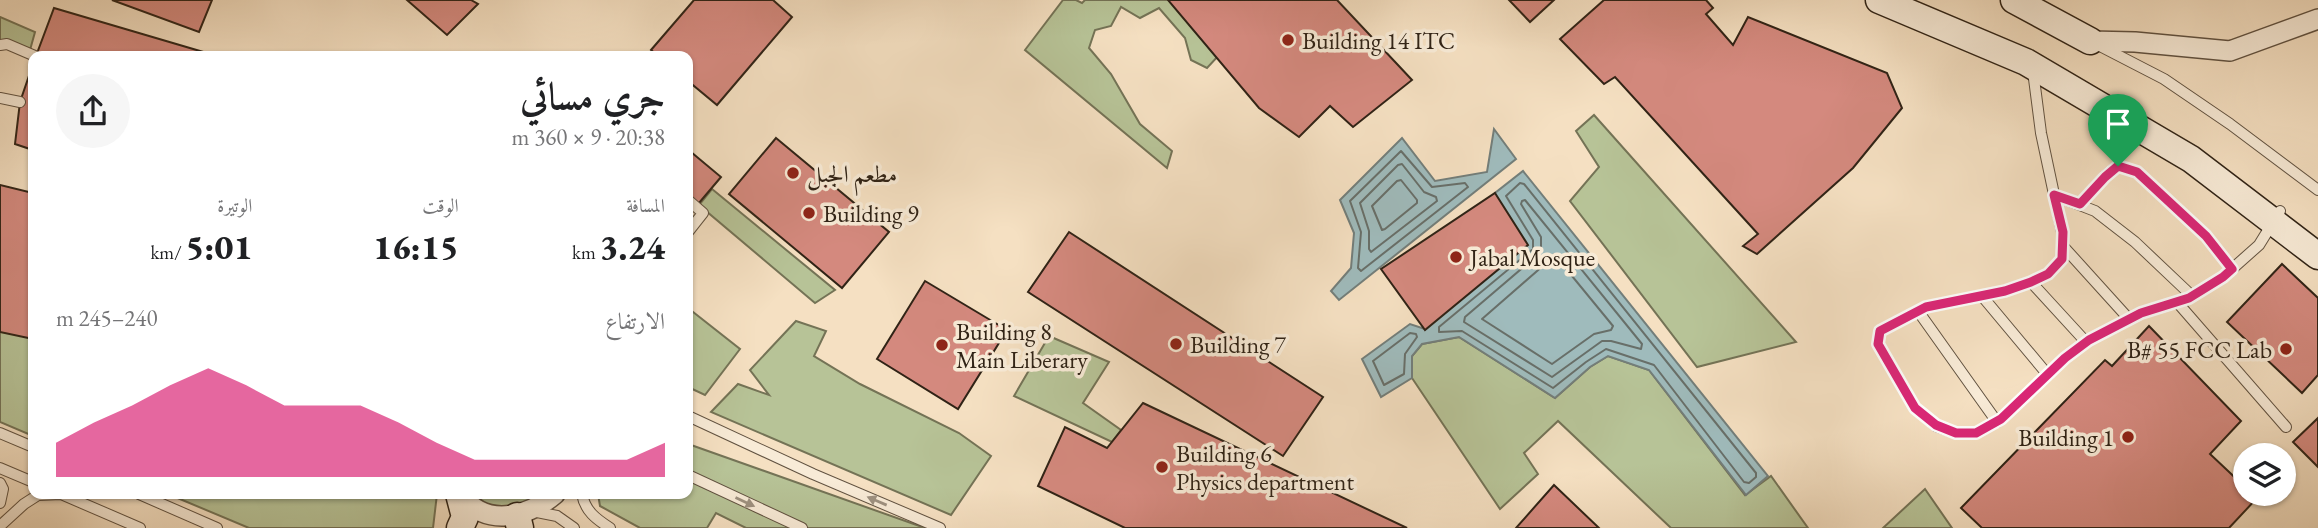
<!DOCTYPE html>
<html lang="ar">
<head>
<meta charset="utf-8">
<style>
  :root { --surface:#fff; --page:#f6f6f6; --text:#202124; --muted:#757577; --accent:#db2777 }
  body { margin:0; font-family:"EB Garamond",Amiri,serif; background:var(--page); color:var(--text); direction:rtl; height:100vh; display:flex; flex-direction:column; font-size:26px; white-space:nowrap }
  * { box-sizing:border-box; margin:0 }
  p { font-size:23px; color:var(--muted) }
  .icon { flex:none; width:38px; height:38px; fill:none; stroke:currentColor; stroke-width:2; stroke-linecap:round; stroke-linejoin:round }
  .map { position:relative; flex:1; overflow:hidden; direction:ltr }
  .side { position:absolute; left:28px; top:51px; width:665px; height:448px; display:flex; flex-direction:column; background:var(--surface); border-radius:14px; box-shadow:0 2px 5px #0004; direction:rtl }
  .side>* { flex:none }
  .tools { position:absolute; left:2233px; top:443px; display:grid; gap:14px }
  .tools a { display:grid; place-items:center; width:63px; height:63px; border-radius:50%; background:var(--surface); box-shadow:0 2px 5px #0004; font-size:35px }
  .pin { position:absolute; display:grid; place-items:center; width:60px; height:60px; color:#fff; margin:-72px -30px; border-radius:50% 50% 50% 0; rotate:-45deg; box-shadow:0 0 7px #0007 }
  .pin .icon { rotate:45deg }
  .round { display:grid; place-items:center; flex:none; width:74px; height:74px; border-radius:37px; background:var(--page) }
  .headline { display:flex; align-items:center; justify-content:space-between; height:119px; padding:0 28px }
  h1 { font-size:38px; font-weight:800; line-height:52px }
  .metrics { display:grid; grid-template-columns:repeat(3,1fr); gap:10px; height:119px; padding:7px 28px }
  .metrics div { display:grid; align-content:center }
  .metrics b { font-size:35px; font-weight:800 }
  .metrics small { font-size:19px; font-weight:400 }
  .metrics p { font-size:19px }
  .chart { height:196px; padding:14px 28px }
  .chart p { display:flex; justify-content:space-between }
  .chart svg { width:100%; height:126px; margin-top:7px; fill:var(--accent); opacity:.7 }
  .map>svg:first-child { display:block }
  .green { fill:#b7c397; stroke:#747356; stroke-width:2 }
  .water { fill:#9fbbbc; stroke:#737e7a; stroke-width:2 }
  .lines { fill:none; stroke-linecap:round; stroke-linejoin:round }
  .shore { stroke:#686f69; stroke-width:2 }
  .building { fill:#d4897e; stroke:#302316; stroke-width:2 }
  .lane-casing { stroke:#615241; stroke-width:12 }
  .street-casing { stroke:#615241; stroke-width:22 }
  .secondary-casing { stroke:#302316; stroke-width:29 }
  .lane { stroke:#f8ebd7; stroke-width:10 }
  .street { stroke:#f8ebd7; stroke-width:19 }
  .secondary { stroke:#f8ebd7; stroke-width:26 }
  .oneway { fill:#9e9180 }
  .route-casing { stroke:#fff; stroke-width:14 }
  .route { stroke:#db2777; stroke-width:9 }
  .poi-dot { fill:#8f2418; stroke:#f8ebd7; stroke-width:2.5 }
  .labels { text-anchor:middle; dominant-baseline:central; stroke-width:7; stroke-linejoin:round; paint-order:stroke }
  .poi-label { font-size:24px; fill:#302316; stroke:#f8ebd7; text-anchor:start }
</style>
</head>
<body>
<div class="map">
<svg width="2318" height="528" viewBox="0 0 2318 528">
  <rect width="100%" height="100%" fill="#f5e0c2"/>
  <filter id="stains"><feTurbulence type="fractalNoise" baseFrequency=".00286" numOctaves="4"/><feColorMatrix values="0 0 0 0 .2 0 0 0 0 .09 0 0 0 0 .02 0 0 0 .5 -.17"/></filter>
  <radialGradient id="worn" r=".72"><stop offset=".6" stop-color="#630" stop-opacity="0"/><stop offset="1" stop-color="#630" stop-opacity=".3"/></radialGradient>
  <path class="green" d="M1063 0H1076L1082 3 1085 0H1169L1220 54 1207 68 1191 60 1185 38 1159 8 1140 18 1121 7 1111 26 1095 30 1089 48 1111 74 1140 124 1172 151 1167 168 1025 50Z
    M0 17 35 32 30 50 0 42Z
    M1594 115 1796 342 1697 367 1570 201 1599 167 1576 131Z
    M712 189 835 290 815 303 699 205Z
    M688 308 740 349 705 395 688 387Z
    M796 321 826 331 814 356 860 384 959 433 991 456 951 515 711 412 738 384 769 395 750 370Z
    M0 329 33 332V436L0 422Z
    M1049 336 1109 362 1083 403 1121 430 1112 442 1014 396Z
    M1459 337 1555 398 1590 367 1608 356 1649 370 1745 495 1771 476 1808 528H1671L1558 421 1524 453 1538 474 1500 509 1412 378V356L1422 344Z
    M691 445 925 528H746L716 513 707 528H640L600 506 598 494H688V446Z
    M1925 489 1952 528H1883Z
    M168 494H437L433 528H249Z
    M472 494H543C517 506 496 519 472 494Z"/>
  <path class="water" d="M1494 129 1516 159 1339 300 1331 291 1351 268 1354 233 1340 200 1402 138 1435 181 1487 172Z
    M1523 171 1768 476 1746 495 1649 370 1608 356 1590 367 1555 398 1459 337 1422 344 1412 356V378L1381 397 1362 359 1410 324 1425 329 1495 193Z"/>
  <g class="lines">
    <path class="shore" d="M1401 151 1432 187 1465 183 1468 187 1361 271 1358 268 1361 232 1350 201Z
      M1402 164 1424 192 1436 197 1437 201 1371 252 1369 249V231L1360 203 1398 165Z
      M1401 180 1417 200V203L1385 229 1382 230 1372 206 1397 181Z
      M1520 183 1524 184 1756 473V477L1749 483 1744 482 1654 365 1606 349 1586 362 1553 388 1462 331 1439 332V327L1533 249V240L1506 196Z
      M1525 200 1642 344 1641 349 1611 341H1602L1552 377 1464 322 1465 317 1541 252V237L1521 204 1522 201Z
      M1554 254 1613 326 1611 330 1594 334 1552 364 1482 319 1544 265Z
      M1410 333 1416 334 1417 337 1405 354 1404 374 1384 385 1373 361Z"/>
  </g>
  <path class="building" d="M112 0H212L199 32Z
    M407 0H471L478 4 447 35Z
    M694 0H773L792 17 717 105 688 81V56H658L651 50Z
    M1168 0H1337L1412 80 1353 127 1330 106 1299 137 1259 108Z
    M1509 0H1554L1530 22Z
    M1604 0H1706L1713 8 1706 14 1733 45 1748 17 1887 73 1902 108 1853 168 1757 254 1743 246 1758 234 1615 77 1604 84 1560 39Z
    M54 8 217 56H36Z
    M33 64V150L15 144 20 102Z
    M776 138 889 232 842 288 729 194Z
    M691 152 721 177 688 216V156Z
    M0 185 33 193V339L0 332Z
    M1495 193 1528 245 1425 330 1381 269Z
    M1069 232 1323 397 1283 456 1028 292Z
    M2282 264 2318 298V375L2302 393 2227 322Z
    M925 281 1007 330 958 409 877 359Z
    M2149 326 2241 421 2210 454 2245 487V494H2252L2257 498 2229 528H1982L1961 508 2105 360 2112 366Z
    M1143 403 1407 528H1125L1038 486 1065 427 1107 448Z
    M2318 418V467L2293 442Z
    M1554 485 1599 528H1516Z"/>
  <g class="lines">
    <defs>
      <path id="lane" d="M0 45 7 44 35 56
        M2100 46 2164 79 2230 124 2318 190
        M2033 71 2041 133 2062 232V259L2048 274 2031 282 2005 291 1926 307 1880 331 1878 344 1915 408 1936 426 1956 433H1976L2001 419 2065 358 2089 340 2141 313 2189 298 2223 277 2259 245 2280 211
        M0 98 20 102
        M2054 195 2095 211 2135 242 2192 296
        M688 200 703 213 688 232
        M2080 204 2105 176 2117 166 2137 172 2206 236 2232 269
        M2062 245 2129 319
        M2031 282 2086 342
        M1982 296 2048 375
        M2177 302 2286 427
        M1918 311 1997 422
        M688 416 813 474 940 528
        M0 433 33 447
        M0 468 33 482
        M688 475 802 528
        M0 483 3 489 0 503
        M139 494 217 528
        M582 494C585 511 596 519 610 528
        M532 511 557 516 574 528
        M0 526 24 504 38 495 61 494 140 528"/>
      <path id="street" d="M2090 41 2135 42 2230 51 2318 19
        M461 494C484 528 527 518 555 494"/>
      <path id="secondary" d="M1879 0 2026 62 2191 159 2318 256
        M2014 0 2090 41
        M459 494 465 517 460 528
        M517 516 520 528"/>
    </defs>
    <use href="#lane" class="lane-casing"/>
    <use href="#street" class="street-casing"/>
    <use href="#secondary" class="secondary-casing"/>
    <use href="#lane" class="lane"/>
    <use href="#street" class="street"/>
    <use href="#secondary" class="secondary"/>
  </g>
  <defs><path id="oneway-solid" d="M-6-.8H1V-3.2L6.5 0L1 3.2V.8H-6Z" transform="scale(1.75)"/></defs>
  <g class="oneway">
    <use href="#oneway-solid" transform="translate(877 501) rotate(-157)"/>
    <use href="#oneway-solid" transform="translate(745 502) rotate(25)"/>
  </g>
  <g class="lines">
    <defs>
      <path id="route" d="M2118 166 2137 172 2206 236 2232 269 2223 277 2189 298 2141 313 2089 340 2065 358 2001 419 1976 433H1956L1936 425 1915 408 1878 344 1880 331 1926 307 2005 291 2031 282 2048 274 2062 259 2063 232 2054 195 2080 204 2105 177Z"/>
    </defs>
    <use href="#route" class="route-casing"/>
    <use href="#route" class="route"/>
  </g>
  <g class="poi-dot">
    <circle cx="1288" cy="40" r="7"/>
    <circle cx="793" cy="173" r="7"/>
    <circle cx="809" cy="213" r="7"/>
    <circle cx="1456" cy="257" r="7"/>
    <circle cx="1176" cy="344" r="7"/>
    <circle cx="942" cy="345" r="7"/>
    <circle cx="2286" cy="349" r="7"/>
    <circle cx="2128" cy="437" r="7"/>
    <circle cx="1162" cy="467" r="7"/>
  </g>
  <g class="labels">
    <g class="poi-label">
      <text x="1302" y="40">Building 14 ITC</text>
      <text x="807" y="173">مطعم الجبل</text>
      <text x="823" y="213">Building 9</text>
      <text x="1470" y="257">Jabal Mosque</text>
      <text x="956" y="331">Building 8<tspan x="956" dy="28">Main Liberary</tspan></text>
      <text x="1190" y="344">Building 7</text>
      <text x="2272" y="349" text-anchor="end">B# 55 FCC Lab</text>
      <text x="2114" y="437" text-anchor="end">Building 1</text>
      <text x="1176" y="453">Building 6<tspan x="1176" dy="28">Physics department</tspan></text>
    </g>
  </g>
  <rect width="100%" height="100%" filter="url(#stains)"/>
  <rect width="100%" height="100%" fill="url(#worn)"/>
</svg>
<div class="tools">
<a><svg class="icon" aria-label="layers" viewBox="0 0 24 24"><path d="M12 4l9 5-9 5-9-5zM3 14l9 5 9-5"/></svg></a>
</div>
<div class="pin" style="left:2118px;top:166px;background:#1e9e55"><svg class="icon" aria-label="arrive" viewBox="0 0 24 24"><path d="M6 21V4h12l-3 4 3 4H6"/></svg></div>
<section class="side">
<div class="headline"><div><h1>جري مسائي</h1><p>20:38 · 9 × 360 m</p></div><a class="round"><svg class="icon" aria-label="share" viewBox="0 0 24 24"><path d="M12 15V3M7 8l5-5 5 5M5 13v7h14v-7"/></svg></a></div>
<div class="metrics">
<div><p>المسافة</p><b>3.24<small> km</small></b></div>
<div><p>الوقت</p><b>16:15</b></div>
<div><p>الوتيرة</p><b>5:01<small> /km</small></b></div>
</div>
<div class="chart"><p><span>الارتفاع</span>240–245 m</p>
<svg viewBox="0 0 160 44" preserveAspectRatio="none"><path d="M0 44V32L10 25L20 19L30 12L40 6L50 12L60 19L70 19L80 19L90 25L100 32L110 38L120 38L130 38L140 38L150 38L160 32V44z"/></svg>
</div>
</section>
</div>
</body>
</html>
